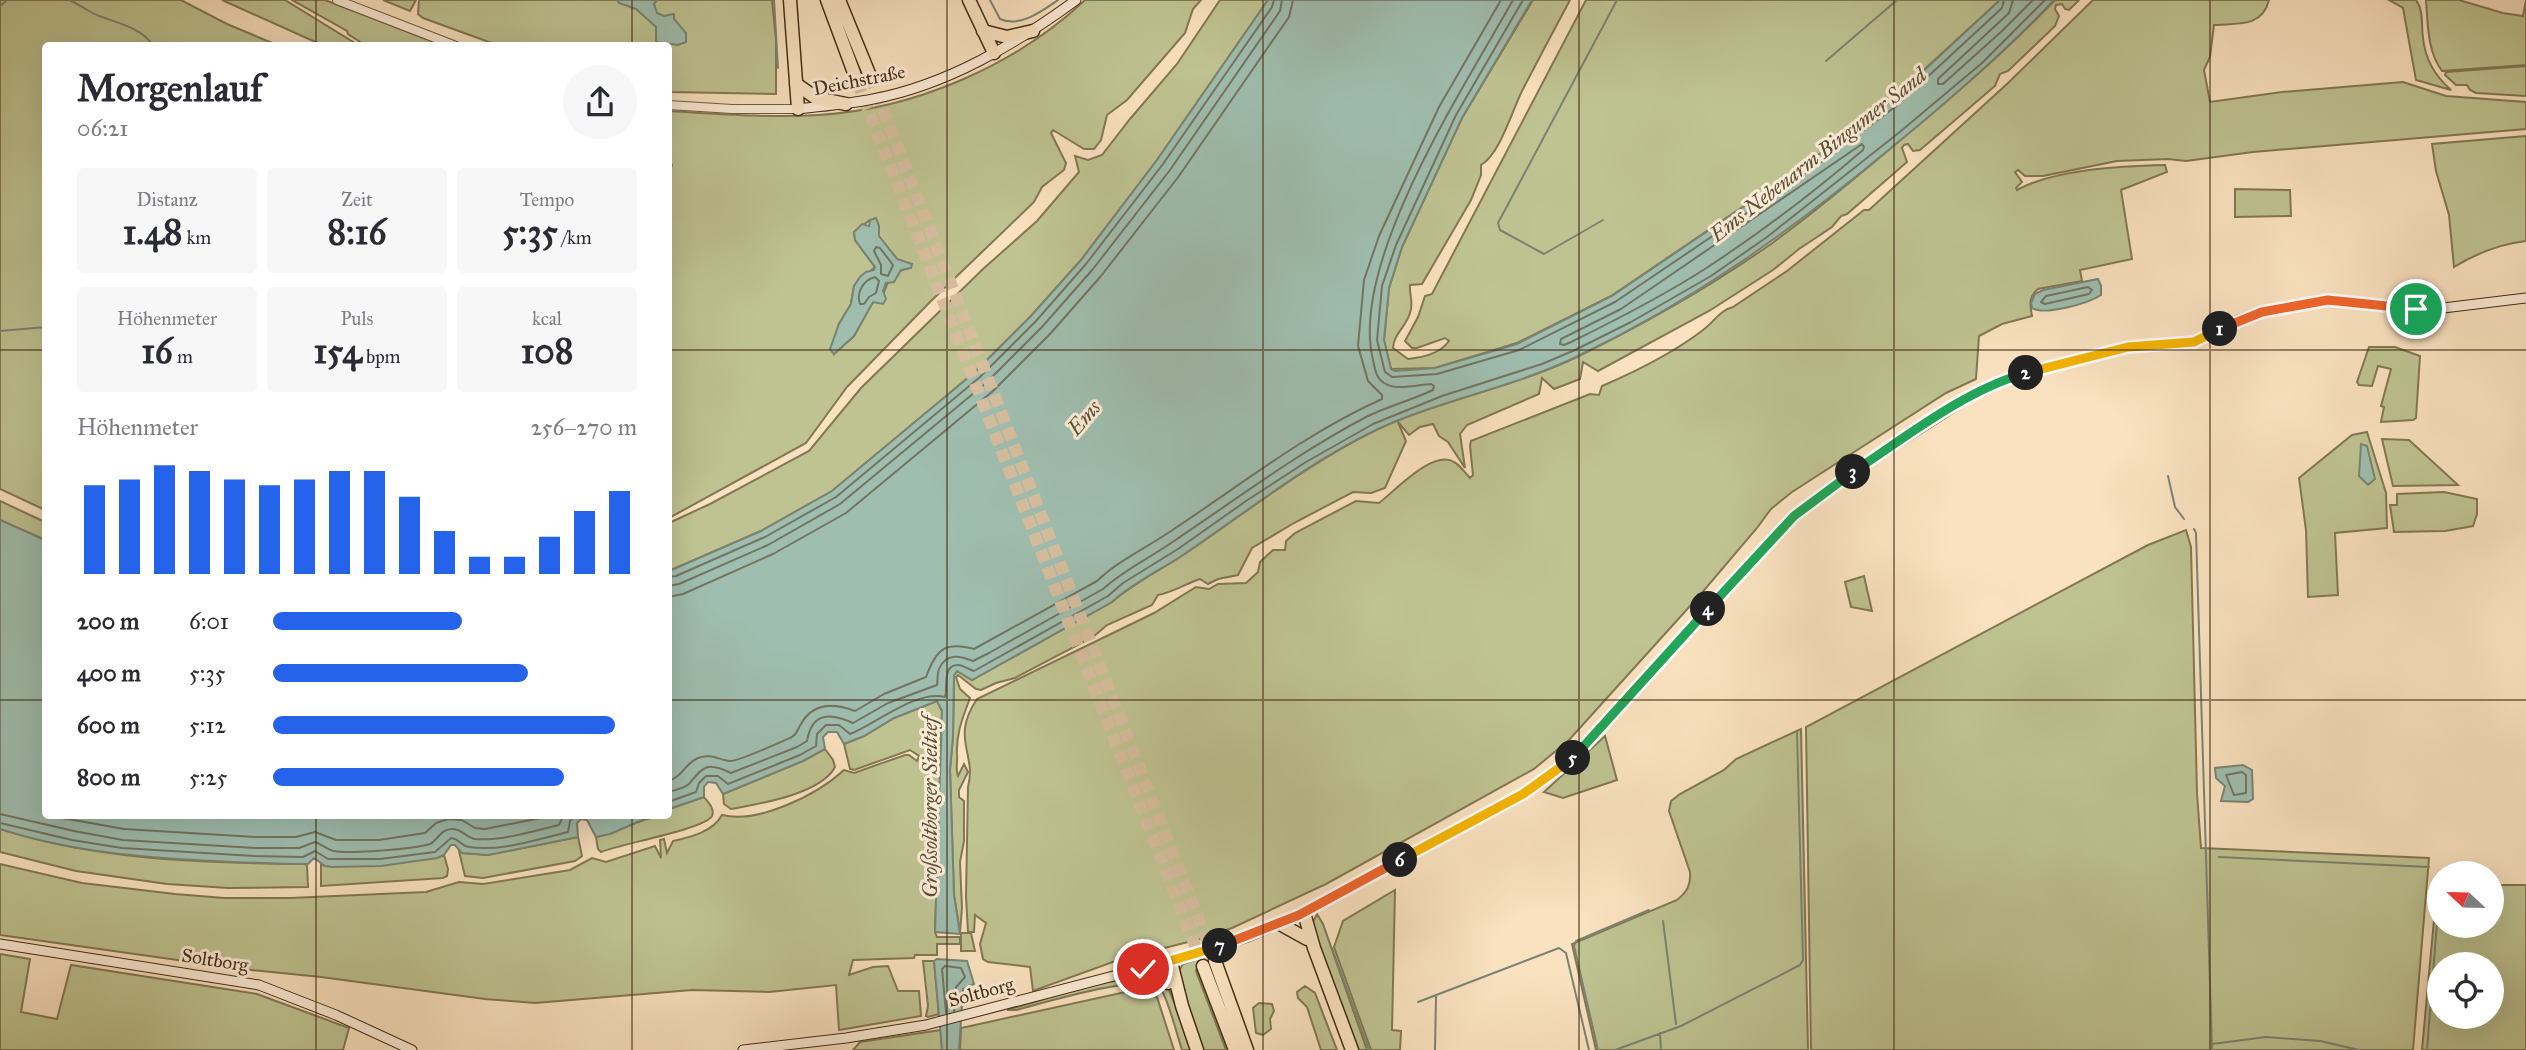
<!DOCTYPE html>
<html lang="de">
<head>
<meta charset="utf-8">
<style>
  :root { --surface:#fff; --page:#f7f7f7; --text:#2b2b33; --muted:#7c7c81; --accent:#2563eb }
  body { margin:0; font-family:"IM FELL Great Primer",serif; background:var(--page); color:var(--text); height:100vh; display:flex; flex-direction:column; font-size:26px; white-space:nowrap }
  * { box-sizing:border-box; margin:0 }
  p { font-size:23px; color:var(--muted) }
  .icon { flex:none; width:38px; height:38px; fill:none; stroke:currentColor; stroke-width:2; stroke-linecap:round; stroke-linejoin:round }
  .map { position:relative; flex:1; overflow:hidden }
  .panel { position:absolute; left:42px; top:42px; width:630px; height:777px; display:flex; flex-direction:column; background:var(--surface); border-radius:7px; box-shadow:0 7px 28px #0002 }
  .panel>* { flex:none }
  .needle { width:46px; rotate:292deg }
  .fabs { position:absolute; left:2427px; top:861px; display:grid; gap:14px }
  .fabs a { display:grid; place-items:center; width:77px; height:77px; border-radius:50%; background:var(--surface); box-shadow:0 7px 28px #0002; font-size:35px }
  .pin { position:absolute; display:grid; place-items:center; width:60px; height:60px; color:#fff; margin:-30px; border:4px solid #fff; border-radius:50%; box-shadow:0 2px 7px #0007 }
  .km { position:absolute; width:35px; height:35px; margin:-18px; border-radius:50%; background:#222; color:#fff; font-size:19px; line-height:35px; text-align:center }
  .round { display:grid; place-items:center; flex:none; width:74px; height:74px; border-radius:37px; background:var(--page) }
  .head { display:flex; align-items:center; justify-content:space-between; height:119px; padding:0 35px }
  h1 { font-size:38px; font-weight:700; line-height:52px }
  .figures { display:grid; grid-template-columns:repeat(3,1fr); gap:10px; height:119px; padding:7px 35px }
  .figures div { display:grid; align-content:center; border-radius:7px; background:var(--page); text-align:center }
  .figures b { font-size:35px; font-weight:700 }
  .figures small { font-size:19px; font-weight:400 }
  .figures p { font-size:19px }
  .chart { height:196px; padding:14px 35px }
  .chart p { display:flex; justify-content:space-between }
  .chart svg { width:100%; height:126px; margin-top:7px; stroke:var(--accent); stroke-width:6 }
  ul { padding:0 35px; list-style:none; font-size:23px }
  li { display:grid; grid-template-columns:112px 84px 1fr; align-items:center; height:52px }
  li i { height:18px; border-radius:9px; background:var(--accent) }
  .map>svg:first-child { display:block }
  .green { fill:#bfc392; stroke:#827853; stroke-width:2; fill-rule:evenodd }
  .water { fill:#9fbeaf; stroke:#7b8471; stroke-width:2 }
  .lines { fill:none; stroke-linecap:round; stroke-linejoin:round }
  .shore { stroke:#727562; stroke-width:2 }
  .stream { stroke:#7b8471; stroke-width:2 }
  .motorway-tunnel { stroke:#d6be9e; stroke-width:12; stroke-dasharray:12 6; stroke-linecap:butt }
  .tertiary-casing { stroke:#725a3f; stroke-width:10 }
  .secondary-casing { stroke:#442c14; stroke-width:11 }
  .motorway-casing { stroke:#442c14; stroke-width:15 }
  .tertiary { stroke:#fcecd6; stroke-width:8 }
  .secondary { stroke:#fcecd6; stroke-width:9 }
  .motorway { stroke:#fae2c0; stroke-width:12 }
  .split-1-casing { stroke:#fff; stroke-width:14 }
  .split-2-casing { stroke:#fff; stroke-width:14 }
  .split-3-casing { stroke:#fff; stroke-width:14 }
  .split-4-casing { stroke:#fff; stroke-width:14 }
  .split-5-casing { stroke:#fff; stroke-width:14 }
  .split-6-casing { stroke:#fff; stroke-width:14 }
  .split-7-casing { stroke:#fff; stroke-width:14 }
  .split-8-casing { stroke:#fff; stroke-width:14 }
  .split-1 { stroke:#f0652b; stroke-width:9 }
  .split-2 { stroke:#f5b400; stroke-width:9 }
  .split-3 { stroke:#22a559; stroke-width:9 }
  .split-4 { stroke:#22a559; stroke-width:9 }
  .split-5 { stroke:#22a559; stroke-width:9 }
  .split-6 { stroke:#f5b400; stroke-width:9 }
  .split-7 { stroke:#f0652b; stroke-width:9 }
  .split-8 { stroke:#f5b400; stroke-width:9 }
  .grid { fill:none; stroke:#442c14; stroke-width:2; stroke-opacity:0.55 }
  .labels { text-anchor:middle; dominant-baseline:central; stroke-width:6; stroke-linejoin:round; paint-order:stroke }
  .street-label { font-size:19px; fill:#442c14; stroke:#fcecd6 }
  .water-label { font-size:21px; font-style:italic; fill:#5b503b; stroke:#fcecd6 }
</style>
</head>
<body>
<div class="map">
<svg width="2526" height="1050" viewBox="0 0 2526 1050">
  <rect width="100%" height="100%" fill="#fae2c0"/>
  <filter id="stains"><feTurbulence type="fractalNoise" baseFrequency=".00286" numOctaves="4"/><feColorMatrix values="0 0 0 0 .2 0 0 0 0 .09 0 0 0 0 .02 0 0 0 .5 -.17"/></filter>
  <radialGradient id="worn" r=".72"><stop offset=".6" stop-color="#630" stop-opacity="0"/><stop offset="1" stop-color="#630" stop-opacity=".3"/></radialGradient>
  <path class="green" d="M0 0H181L227 24 277 45 46 46 45 510 0 489Z
    M222 0H285L358 45H322Z
    M292 0H325L442 45H365L348 34 347 31Z
    M383 0H416L410 11Z
    M419 0H772L776 40V94L669 92 668 46 497 45 423 18 418 14Z
    M1085 0H1201L1193 9 1185 33 1127 100 1107 115 1101 140 1094 149H1084L1053 130 1051 133 1066 163 1064 170 1042 187 1034 202 930 302 847 387 806 443 669 518 668 176 672 165 669 164 668 111C719 114 768 118 819 115 914 109 1015 66 1085 0ZM870 220 879 226 878 236 897 259 910 268C892 271 883 285 883 303L873 302 854 336 834 354 835 336 839 324 851 304 854 286 875 267 855 240 854 232Z
    M1220 0H1268L1157 160 1081 260 1031 316 975 372 832 491 761 531 669 571V523L710 504 809 451 861 388 983 269 1037 221 1079 172 1075 156 1088 160 1102 155 1130 119 1177 64Z
    M1533 0H1570C1554 30 1538 60 1522 91 1512 111 1500 154 1481 165V175L1471 200 1422 284 1410 285C1409 295 1414 302 1410 313 1406 327 1394 333 1393 348L1408 359C1423 357 1440 354 1449 341L1445 338 1417 348H1412L1405 341 1418 317 1425 296 1432 294 1586 0H2000L1890 101 1809 162 1611 296 1517 343 1435 368 1391 369 1384 341 1389 288 1402 247 1462 118Z
    M2055 0H2079L2069 10 2065 9 2062 4 2056 5 2055 9 2059 16 2055 26 2008 71 2000 74 1995 86 1920 150 1913 151 1908 144 1904 145 1902 148 1907 162 1847 214 1841 216 1832 227 1799 249 1773 270 1709 311 1598 371 1583 362 1580 379 1554 389 1542 378 1539 394 1467 425 1460 434 1465 468 1448 442 1439 436 1433 424 1420 427 1409 435 1398 422 1406 441 1385 488 1371 493 1353 492 1294 523 1252 548 1238 575 1218 579 1208 584 1200 579C1185 584 1173 592 1158 595L1152 605 1107 625 1093 637 1015 678 996 683 981 690 976 689 958 675 956 677 960 689 970 698C963 717 956 733 957 754 958 762 955 768 958 776L964 764 968 772 959 790V797L964 801V841L960 862 962 908 960 932 954 895 950 770 953 736 954 675 957 671 972 680 1112 602C1134 583 1159 571 1183 555 1247 512 1308 463 1378 429 1443 399 1516 387 1581 355 1646 323 1711 286 1771 244 1812 214 1852 181 1891 148 1948 101 2003 54 2055 0Z
    M2093 0H2269C2262 28 2237 23 2214 25L2210 57 2204 70 2210 102 2282 92 2403 82 2446 96 2526 102V129L2253 152 2186 161 2168 159 2117 161 2043 176H2025L2018 170 2015 172 2022 182 2016 188 2017 190C2055 169 2122 166 2165 165L2167 172 2121 190 2132 259 2080 270 2082 281 2038 289C2028 297 2030 305 2032 316L2002 324 1979 336 1976 379 1946 393 1792 492 1771 509 1757 528 1700 595 1569 740 1534 769 1326 884 1232 928 1200 939 1121 959 1033 991 1030 967 988 962 983 959 980 944 986 923 975 915 974 932H968L966 897 968 787C977 753 950 739 977 699L1154 613 1196 587 1209 589 1218 584 1246 583 1258 572 1260 562 1273 550H1285L1286 541 1295 533 1356 501 1379 503C1395 491 1433 449 1454 462 1460 465 1465 473 1470 478L1473 475 1470 446 1471 441 1590 394 1599 395 1602 386C1637 371 1672 354 1703 330 1714 322 1720 310 1733 307L1787 271 1864 210H1869L2008 83Z
    M2389 0H2416C2424 11 2421 24 2423 38 2425 59 2435 76 2451 90L2416 80 2403 8Z
    M2426 0H2459L2503 13 2523 16 2526 0V65L2442 71C2427 51 2428 24 2426 0Z
    M2526 66V96L2476 93 2470 90 2467 85H2456L2445 75 2446 72Z
    M2526 136V241C2499 244 2477 253 2454 267L2449 215 2436 171 2432 144Z
    M2235 189 2290 190 2291 216 2235 217Z
    M2369 347H2395L2420 356 2416 418 2413 420 2381 422 2384 407 2381 406 2391 369 2378 366 2372 386 2359 385 2357 382Z
    M2367 432 2386 493 2387 528 2335 533 2338 595 2308 597 2306 530 2299 478 2352 435Z
    M2382 439 2409 440 2458 485 2393 486Z
    M2444 492 2477 499V514L2473 526 2445 531 2394 532 2390 505H2397V494Z
    M0 501 45 522V540L0 520Z
    M2186 530 2191 547 2197 793 2201 848 2429 858 2413 1050H1811L1806 727 2148 545Z
    M1864 576 1872 611 1851 607 1845 582Z
    M937 701 942 711 935 932 937 937H960V944H937V955H915L914 958 853 960 849 975 873 967 888 966 898 991H919L921 1016 839 1030 836 985 769 992 692 990 535 1003 485 999 321 977 241 969 0 935V864L82 883 175 894 224 898H290L426 892 459 882 483 884 570 870 592 858 606 862 655 846 661 858 660 840 664 839 667 853 673 841C690 837 713 832 722 815 758 824 817 795 844 770L854 773 905 755H909L917 761 919 756 910 750 854 770 850 769 844 744 864 736 894 718Z
    M1801 729 1808 1050H1596L1572 944 1677 900C1687 892 1691 885 1690 872L1669 811 1671 801 1680 794 1724 770 1736 759Z
    M1605 736 1617 780 1563 798 1544 792Z
    M825 749 833 760 835 767C821 794 759 804 731 809L724 804 723 794 803 761Z
    M704 797C708 802 715 809 712 816 705 829 620 844 601 852L598 849 596 837C623 831 641 816 668 816L669 809Z
    M0 829C97 860 202 863 304 864L307 865 308 887 228 888 167 884 76 871 0 852Z
    M578 837 582 856 575 861 483 878 465 876 459 851 462 853 488 855Z
    M444 855 448 869 447 876 443 878 321 886V864L325 866 437 858Z
    M2492 885H2526V1050H2422L2437 887H2439L2440 926H2492ZM2440 964H2492V1017H2440Z
    M1395 890 1392 1030 1401 1031 1400 1050H1371L1334 947 1343 921Z
    M1317 914 1323 924 1367 1050H1357L1312 924Z
    M961 933H971L975 951H961Z
    M1222 951V955L1198 965 1196 971 1226 1050H1201L1177 974 1183 964Z
    M0 954 30 959 21 1012 57 1019 71 965 257 994 349 1028 343 1050H0Z
    M923 961H934L939 1014 928 1017 926 1016 928 1006Z
    M1143 976 1156 979 1169 990 1194 1050H1182C1178 1038 1167 995 1160 988 1144 972 1040 1004 1016 1010H1007L1096 984Z
    M1305 986 1315 993 1337 1050H1321L1307 1007 1298 998 1297 992Z
    M1139 989 1157 997 1174 1050H960L961 1028Z
    M1259 1003 1272 1004 1274 1011 1270 1019 1271 1029 1263 1035 1256 1033 1253 1008Z
    M941 1030 942 1050H853L860 1042Z"/>
  <path class="water" d="M617 0H657L654 4 657 13 664 16 674 14V19L686 33V42L678 45 656 42V27L636 9 619 3Z
    M1268 0H1532L1462 118 1402 247 1389 288 1384 340 1391 369 1395 371 1435 368 1517 344 1612 296 1809 162 1891 101 2000 0H2054C2002 55 1945 104 1886 152 1789 232 1695 300 1580 355 1516 387 1443 399 1378 429 1308 462 1247 512 1183 555 1159 571 1134 582 1112 602L972 680 957 671 954 675 953 736 950 770 954 895 960 934 935 932 942 711 937 701 894 718 864 736 844 744 837 732H828L823 737 825 749 803 761 723 794 716 783 708 782 704 787V797L669 809V571L761 531 832 491 975 372 1031 316 1081 260 1157 160Z
    M876 218 879 226V236L897 259 912 264 911 268 901 270 894 282 886 283 883 291 886 299 883 304 873 302 854 336 834 354 830 349 839 324 851 304 854 286 860 277 866 272 874 270 875 267 855 240 854 232 862 224 869 226 870 220Z
    M2098 279 2101 286V295C2089 303 2045 316 2032 308L2031 303 2035 294 2043 290Z
    M2361 444 2367 446 2375 479 2368 485 2359 476Z
    M0 520 45 540 46 816H652L610 834 596 837 587 820 581 819 577 823 578 837 488 855 462 853 455 845H451L444 855 437 858 381 866 332 867 325 866 314 858 308 864C270 864 233 862 195 860 129 856 64 850 0 829Z
    M2243 765 2252 770 2253 799 2248 802 2221 801 2225 786 2216 778 2215 768Z
    M937 959 967 961 974 984 963 989 959 1050H942L934 961Z"/>
  <g class="lines">
    <path class="shore" d="M1523 0 1456 115 1396 245 1382 286 1377 340 1385 372 1392 377 1437 374 1519 350 1615 302 1813 168 1895 107 2002 8 2004 0
      M2013 0 2009 13 1938 79V84H1943L2002 31 2033 0
      M1862 144 1864 147 1863 150C1814 192 1763 231 1708 267 1665 295 1618 319 1571 342L1564 345 1560 344 1561 339 1621 309Z
      M876 247 880 248 893 265 888 276 881 274V265L874 251Z
      M875 277 879 281 876 293 869 297 864 304H860C856 293 863 280 875 277Z
      M2088 287 2092 290 2089 294 2045 304 2041 302 2046 296Z
      M668 577 676 576 765 537 836 497 980 377 1036 321 1086 264 1163 164 1272 7 1274 0
      M668 586 679 584 768 545 840 504 986 383 1042 327 1093 269 1170 170 1280 11 1282 0
      M668 597 683 594 773 554 846 513 993 391 1050 334 1101 276 1179 176 1289 17 1293 0
      M2242 772 2246 775V793L2234 795 2226 775Z
      M668 781C684 776 684 764 698 758 711 753 719 760 730 761 737 762 783 741 792 737 798 733 797 730 801 724 813 702 834 703 855 711L884 694 926 677C936 650 944 641 974 649L1097 581C1118 561 1144 549 1168 533 1238 487 1304 434 1382 399V395L1368 381 1358 346 1364 280 1379 236 1439 107 1501 0
      M668 792C675 790 685 788 689 784 704 765 708 762 731 773L797 747 807 741C812 711 832 713 853 723L888 703 937 685C938 680 937 674 939 669 946 652 961 656 973 661L989 653 1103 589C1125 569 1150 558 1174 541 1238 498 1299 452 1368 416 1389 406 1412 400 1433 390L1434 386 1431 384C1417 385 1396 391 1384 383 1376 378 1375 369 1373 360 1349 262 1465 86 1513 0
      M668 802 696 792 699 783 706 776H718L728 784 800 755 816 746 817 734 826 725H839L850 734C877 723 916 690 945 697 948 688 942 666 957 665 962 664 969 670 974 671L1108 596 1123 583 1178 549 1246 501 1306 462 1373 424 1442 396 1542 364 1575 350 1631 322 1711 276 1767 237 1901 131 1982 63 2045 0
      M0 814 74 831 123 840 255 848H299L315 842C322 844 327 850 334 851 351 854 414 849 430 844 438 840 440 830 451 829 462 828 466 838 475 839 502 841 533 831 559 825L563 816
      M51 816 124 829 255 837H296L315 832 336 840H379L425 833 436 823 448 819 462 820 475 828 485 829 551 816
      M0 823 72 840 122 848 254 856 303 857 315 851 328 859H380L435 852 451 838C460 839 461 846 469 847 501 852 538 839 568 832L570 821 574 816
      M946 1013 942 969 945 966 961 968 965 977 956 987 954 1011"/>
    <path class="stream" d="M69 0C79 4 89 12 99 16 116 22 144 29 153 46
      M774 0 778 68
      M990 0 1000 19C1020 28 1042 11 1058 0
      M0 6 7 0
      M1826 61 1897 0
      M1603 220 1544 254 1500 230 1498 223 1617 0
      M0 331 46 327
      M2168 476 2175 507 2184 519
      M2194 529 2196 533 2212 1050
      M2219 857 2429 867
      M1663 921 1676 1024
      M1332 948 1369 1050
      M1418 1002 1559 948 1566 953 1589 1050
      M1660 1033 1661 1050
      M2212 1044 2266 1037 2320 1041 2359 1050
      M1435 1050 1436 997
      M1598 1050 1574 946 1576 941 1649 910
      M1615 1050 1681 1026 1800 965 1803 960 1797 733
      M2427 1050 2439 897"/>
    <path class="motorway-tunnel" d="M870 76 1215 961
      M857 81 1203 966"/>
    <defs>
      <path id="tertiary" d="M337 0 456 46
        M668 105 732 109H798"/>
      <path id="secondary" d="M798 109C823 106 849 104 873 99 947 85 1016 44 1076 0
        M0 944 259 985 336 1015 412 1050
        M743 1050 846 1038 926 1025 1190 956 1248 937 1304 913 1523 794 1570 761 1794 516 1840 480 1966 399 2017 375 2128 347 2194 342 2238 320 2261 312 2317 302 2338 301 2435 309 2526 298"/>
      <path id="motorway" d="M790 0 798 109
        M827 0 857 81
        M839 0 870 76
        M969 0 994 53
        M983 31 1007 37 1033 31
        M796 84 816 98 846 104
        M1304 913 1314 948 1352 1050
        M1280 924 1307 939
        M1215 961 1247 1050
        M1171 962 1182 1006 1197 1050
        M1203 966 1235 1050
        M1144 969 1168 983"/>
    </defs>
    <use href="#tertiary" class="tertiary-casing"/>
    <use href="#secondary" class="secondary-casing"/>
    <use href="#motorway" class="motorway-casing"/>
    <use href="#tertiary" class="tertiary"/>
    <use href="#secondary" class="secondary"/>
    <use href="#motorway" class="motorway"/>
  </g>
  <g class="lines">
    <defs>
      <path id="split-1" d="M2220 329 2262 312 2328 300 2416 309"/>
      <path id="split-2" d="M2026 373 2128 347 2194 342 2220 329"/>
      <path id="split-3" d="M1853 472C1906 437 1965 390 2026 373"/>
      <path id="split-4" d="M1708 609 1794 516 1853 472"/>
      <path id="split-5" d="M1573 758 1708 609"/>
      <path id="split-6" d="M1400 860 1523 794 1573 758"/>
      <path id="split-7" d="M1220 946 1299 915 1400 860"/>
      <path id="split-8" d="M1143 969 1220 946"/>
    </defs>
    <use href="#split-1" class="split-1-casing"/>
    <use href="#split-2" class="split-2-casing"/>
    <use href="#split-3" class="split-3-casing"/>
    <use href="#split-4" class="split-4-casing"/>
    <use href="#split-5" class="split-5-casing"/>
    <use href="#split-6" class="split-6-casing"/>
    <use href="#split-7" class="split-7-casing"/>
    <use href="#split-8" class="split-8-casing"/>
    <use href="#split-1" class="split-1"/>
    <use href="#split-2" class="split-2"/>
    <use href="#split-3" class="split-3"/>
    <use href="#split-4" class="split-4"/>
    <use href="#split-5" class="split-5"/>
    <use href="#split-6" class="split-6"/>
    <use href="#split-7" class="split-7"/>
    <use href="#split-8" class="split-8"/>
  </g>
  <path class="grid" d="M316 0V46M632 0V46M947 0V1050M1263 0V1050M1579 0V1050M1894 0V1050M2210 0V1050M0 350H46M668 350H2526M0 700H46M668 700H2526M316 816V1050M632 816V1050"/>
  <g class="labels">
    <g class="street-label">
      <text transform="translate(859 80) rotate(-11)">Deichstraße</text>
      <text transform="translate(215 960) rotate(9)">Soltborg</text>
      <text transform="translate(981 992) rotate(-15)">Soltborg</text>
    </g>
    <g class="water-label">
      <text transform="translate(1818 155) rotate(-38)">Ems Nebenarm Bingumer Sand</text>
      <text transform="translate(1084 418) rotate(-49)">Ems</text>
      <text transform="translate(930 807) rotate(-90)">Großsoltborger Sieltief</text>
    </g>
  </g>
  <rect width="100%" height="100%" filter="url(#stains)"/>
  <rect width="100%" height="100%" fill="url(#worn)"/>
</svg>
<div class="fabs">
<a><svg class="needle" viewBox="-14 -14 28 28"><path d="M0-13l5 13h-10z" fill="#e53935"/><path d="M0 13l5-13h-10z" fill="#7c7c81"/></svg></a>
<a><svg class="icon" aria-label="locate" viewBox="0 0 24 24"><circle cx="12" cy="12" r="6"/><path d="M12 2v4M12 18v4M2 12h4M18 12h4"/></svg></a>
</div>
<div class="pin" style="left:2416px;top:309px;background:#1e9e55"><svg class="icon" aria-label="arrive" viewBox="0 0 24 24"><path d="M6 21V4h12l-3 4 3 4H6"/></svg></div>
<div class="pin" style="left:1143px;top:969px;background:#d93025"><svg class="icon" aria-label="check" viewBox="0 0 24 24"><path d="M5 12l5 5 9-10"/></svg></div>
<b class="km" style="left:2220px;top:329px">1</b>
<b class="km" style="left:2026px;top:373px">2</b>
<b class="km" style="left:1853px;top:472px">3</b>
<b class="km" style="left:1708px;top:609px">4</b>
<b class="km" style="left:1573px;top:758px">5</b>
<b class="km" style="left:1400px;top:860px">6</b>
<b class="km" style="left:1220px;top:946px">7</b>
<section class="panel">
<div class="head"><div><h1>Morgenlauf</h1><p>06:21</p></div><a class="round"><svg class="icon" aria-label="share" viewBox="0 0 24 24"><path d="M12 15V3M7 8l5-5 5 5M5 13v7h14v-7"/></svg></a></div>
<div class="figures">
<div><p>Distanz</p><b>1.48<small> km</small></b></div>
<div><p>Zeit</p><b>8:16</b></div>
<div><p>Tempo</p><b>5:35<small> /km</small></b></div>
</div>
<div class="figures">
<div><p>Höhenmeter</p><b>16<small> m</small></b></div>
<div><p>Puls</p><b>154<small> bpm</small></b></div>
<div><p>kcal</p><b>108</b></div>
</div>
<div class="chart"><p><span>Höhenmeter</span>256–270 m</p>
<svg viewBox="0 0 160 44" preserveAspectRatio="none"><path d="M5 44V13M15 44V11M25 44V6M35 44V8M45 44V11M55 44V13M65 44V11M75 44V8M85 44V8M95 44V17M105 44V29M115 44V38M125 44V38M135 44V31M145 44V22M155 44V15"/></svg>
</div>
<ul>
<li><b>200 m</b>6:01<i style="width:52%"></i></li>
<li><b>400 m</b>5:35<i style="width:70%"></i></li>
<li><b>600 m</b>5:12<i style="width:94%"></i></li>
<li><b>800 m</b>5:25<i style="width:80%"></i></li>
</ul>
</section>
</div>
</body>
</html>
